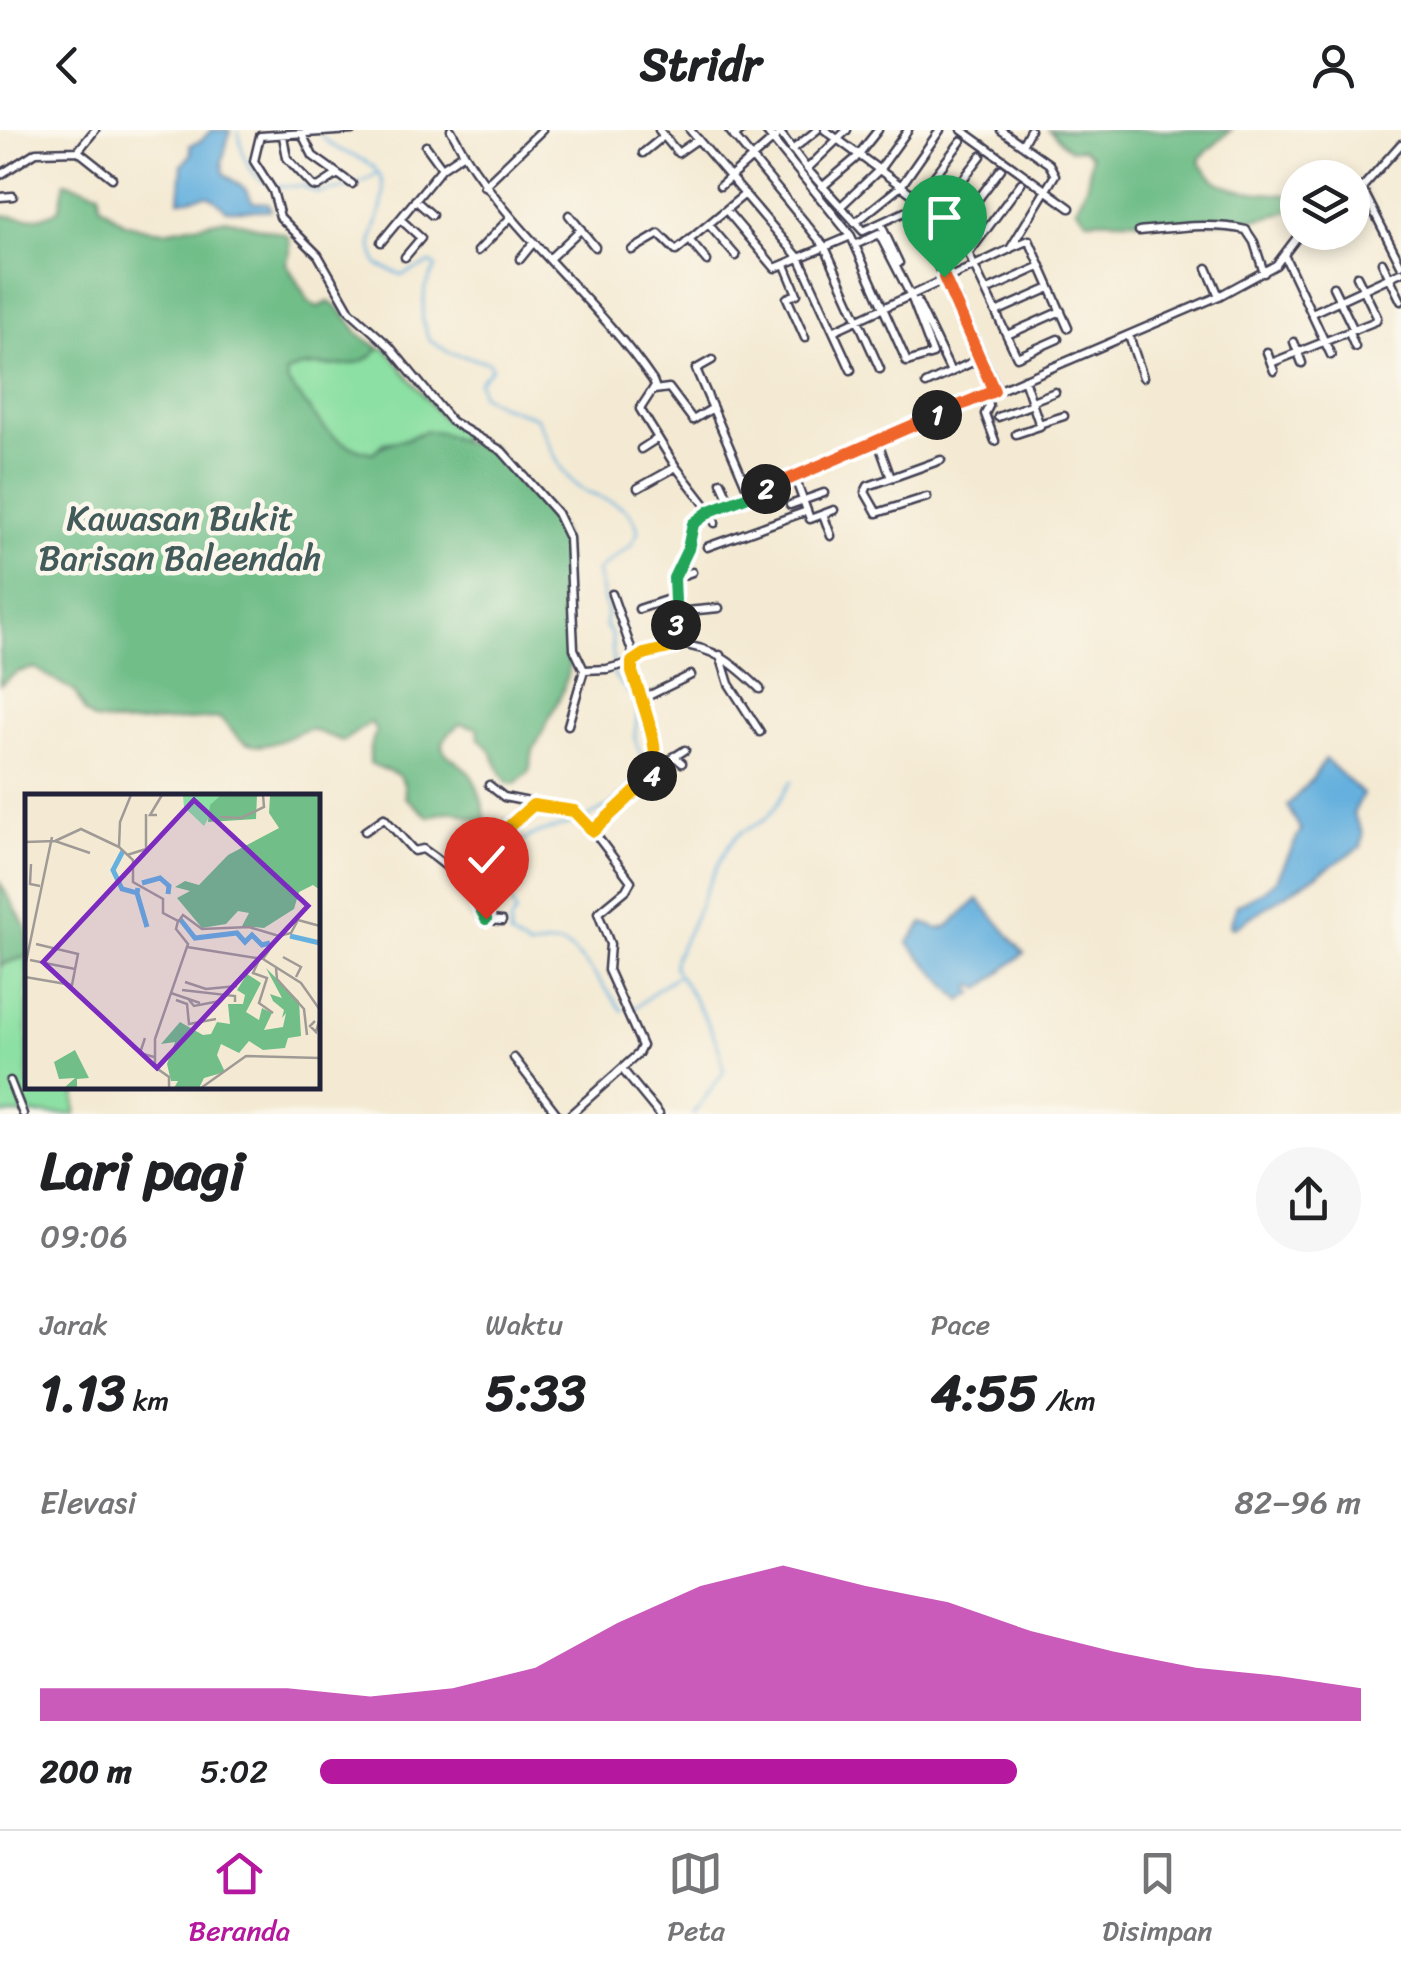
<!DOCTYPE html>
<html lang="id">
<head>
<meta charset="utf-8">
<style>
  :root { --surface:#fff; --page:#f6f6f6; --text:#202124; --muted:#757577; --line:#e0e0e0; --accent:#b5179e }
  body { margin:0; font-family:Sriracha,sans-serif; background:var(--page); color:var(--text); height:100vh; display:flex; flex-direction:column; font-size:38px; white-space:nowrap }
  * { box-sizing:border-box; margin:0 }
  p { font-size:32px; color:var(--muted) }
  .icon { flex:none; width:55px; height:55px; fill:none; stroke:currentColor; stroke-width:2; stroke-linecap:round; stroke-linejoin:round }
  .map { position:relative; height:984px; overflow:hidden }
  .details { display:flex; flex-direction:column; background:var(--surface); flex:1 }
  .details>* { flex:none }
  .tools { position:absolute; left:1280px; top:30px; display:grid; gap:20px }
  .tools a { display:grid; place-items:center; width:90px; height:90px; border-radius:50%; background:var(--surface); box-shadow:0 5px 15px #0003; font-size:50px }
  .pin { position:absolute; display:grid; place-items:center; width:85px; height:85px; color:#fff; margin:-102px -42px; border-radius:50% 50% 50% 0; rotate:-45deg; box-shadow:0 0 10px #0007 }
  .pin .icon { rotate:45deg }
  .km { position:absolute; width:50px; height:50px; margin:-25px; border-radius:50%; background:#222; color:#fff; font-size:28px; line-height:50px; text-align:center }
  .round { display:grid; place-items:center; flex:none; width:105px; height:105px; border-radius:52px; background:var(--page) }
  .headline { display:flex; align-items:center; justify-content:space-between; height:170px; padding:0 40px }
  h1 { font-size:55px; font-weight:700; line-height:75px }
  .figures { display:grid; grid-template-columns:repeat(3,1fr); gap:15px; height:170px; padding:10px 40px }
  .figures div { display:grid; align-content:center }
  .figures b { font-size:50px; font-weight:700 }
  .figures small { font-size:28px; font-weight:400 }
  .figures p { font-size:28px }
  .chart { height:280px; padding:20px 40px }
  .chart p { display:flex; justify-content:space-between }
  .chart svg { width:100%; height:180px; margin-top:10px; fill:var(--accent); opacity:.7 }
  ul { padding:0 40px; list-style:none; font-size:32px }
  li { display:grid; grid-template-columns:160px 120px 1fr; align-items:center; height:75px }
  li i { height:25px; border-radius:12px; background:var(--accent) }
  header { display:flex; justify-content:space-between; align-items:center; height:130px; padding:0 40px; background:var(--surface); font-size:45px; font-weight:700 }
  .dock { display:flex; justify-content:space-around; align-items:center; height:140px; border-top:2px solid var(--line); background:var(--surface); font-size:28px; color:var(--muted) }
  .dock a { display:grid; justify-items:center; gap:5px }
  .dock .selected { color:var(--accent) }
  .map>svg:first-child { display:block }
  .green { fill:#8ce0a3; stroke:#57816f; stroke-width:2.5 }
  .forest { fill:#71be89; stroke:#4a7062; stroke-width:2.5 }
  .water { fill:#65b0de; stroke:#44698c; stroke-width:2.5 }
  .lines { fill:none; stroke-linecap:round; stroke-linejoin:round }
  .stream { stroke:#65b0de; stroke-width:2.5 }
  .street-casing { stroke:#424052; stroke-width:11 }
  .street { stroke:#fff; stroke-width:6 }
  .split-1-casing { stroke:#fff; stroke-width:20 }
  .split-2-casing { stroke:#fff; stroke-width:20 }
  .split-3-casing { stroke:#fff; stroke-width:20 }
  .split-4-casing { stroke:#fff; stroke-width:20 }
  .split-5-casing { stroke:#fff; stroke-width:20 }
  .split-6-casing { stroke:#fff; stroke-width:20 }
  .split-1 { stroke:#f0652b; stroke-width:12 }
  .split-2 { stroke:#f0652b; stroke-width:12 }
  .split-3 { stroke:#22a559; stroke-width:12 }
  .split-4 { stroke:#f5b400; stroke-width:12 }
  .split-5 { stroke:#f5b400; stroke-width:12 }
  .split-6 { stroke:#22a559; stroke-width:12 }
  .labels { text-anchor:middle; dominant-baseline:central; stroke-width:9; stroke-linejoin:round; paint-order:stroke }
  .park-label { font-size:35px; fill:#425b5a; stroke:#fbf7ec }
  .inset-river { fill:none; stroke:#65b0de; stroke-width:5 }
  .inset-road { fill:none; stroke:#a09a96; stroke-width:2.5 }
  .view { fill:#7b2cbf; fill-opacity:0.15; stroke:#7b2cbf; stroke-width:5 }
  .inset-edge { fill:none; stroke:#22223b; stroke-width:5 }
</style>
</head>
<body>
<header><svg class="icon" aria-label="back" viewBox="0 0 24 24"><path d="M15 5l-7 7 7 7"/></svg>Stridr<svg class="icon" aria-label="person" viewBox="0 0 24 24"><circle cx="12" cy="8" r="4"/><path d="M4 21q1-7 8-7t8 7"/></svg></header>
<div class="map">
<svg width="1401" height="984" viewBox="0 0 1401 984">
  <rect width="100%" height="100%" fill="#fbf7ec"/>
  <filter id="ink" filterUnits="userSpaceOnUse"><feTurbulence type="fractalNoise" baseFrequency=".01" numOctaves="2"/><feDisplacementMap in="SourceGraphic" scale="20" xChannelSelector="R" yChannelSelector="G"/><feConvolveMatrix kernelMatrix="1 2 1 2 8 2 1 2 1" color-interpolation-filters="sRGB"/></filter>
  <filter id="wash" filterUnits="userSpaceOnUse"><feTurbulence type="fractalNoise" baseFrequency=".0048" numOctaves="4" result="noise"/><feDisplacementMap in="SourceGraphic" scale="40" xChannelSelector="R" yChannelSelector="G"/><feGaussianBlur stdDeviation="2.25" result="paint"/><feColorMatrix in="noise" values="0 0 0 0 0 0 0 0 0 0 0 0 0 0 0 0 0 1.4 0 .05"/><feComposite in="paint" operator="in"/></filter>
  <g filter="url(#wash)">
    <rect width="100%" height="100%" fill="#f4ead3"/>
    <path class="green" d="M379 218 386 219 441 287 463 304 458 312 437 302 420 303 403 310 383 313 373 323C325 314 318 286 287 253L286 243C315 226 357 248 379 218Z
      M27 826 28 956 75 957 76 984H0V835Z"/>
    <path class="forest" d="M1049 0H1231L1202 26 1199 30C1217 69 1263 60 1295 66L1297 76C1265 102 1133 87 1087 90L1076 77 1087 56 1091 26 1082 19 1070 20Z
      M65 52 99 62 100 75 124 93 147 99 165 101 226 89 284 104 289 108 290 122 286 133 309 172 318 177 329 172C344 180 349 191 358 203 363 209 373 213 379 218 357 248 315 226 286 243L288 253C318 285 324 314 373 323 383 313 389 314 402 310 411 309 418 303 426 301 446 299 462 318 491 316L534 369 549 380 559 396 564 414V459L570 535 562 563 533 621 529 642 515 654 508 653C495 638 496 620 479 609L478 598 460 594C421 625 457 623 472 647 479 658 485 681 486 693 459 686 460 675 429 687L405 667C406 638 390 645 370 633V617L376 602 371 592 343 611 310 599C289 604 263 626 241 610 233 604 228 594 219 588L123 594 94 590 85 583 75 562 35 538 18 542 0 555V85C21 87 42 92 59 79Z
      M0 753 27 798V826L0 835Z"/>
    <path class="water" d="M211 0 230 1 222 32 224 43 245 59 253 72 268 73 271 80H226C202 54 204 71 179 70L182 35 191 24 190 15 201 11Z
      M1325 629 1363 664 1353 684 1363 704 1361 717 1233 798 1230 796 1237 775 1262 762 1277 749 1301 700 1287 676 1312 649Z
      M978 769 1024 823 981 859 973 855 970 858 974 863 961 871 908 813 923 793 939 799 947 797Z"/>
    <g class="lines">
      <path class="stream" d="M238 0C242 22 245 41 266 53
        M322 6C337 25 364 25 376 40 393 60 376 90 372 111 371 119 375 127 378 135L402 145 431 133 436 137 425 157 422 189 429 210 450 223 488 232 492 238 479 251 481 265 500 275 536 287C549 309 555 338 577 356 597 373 634 368 638 402L631 415 597 441 607 483 605 495 612 506 613 534
        M273 56H302L318 63C341 59 357 58 377 43
        M586 688 609 676 647 643C646 628 635 618 635 606 635 594 640 585 636 573 631 560 618 555 612 541
        M578 691 530 706 503 729V751L516 783 510 792V806L529 818C538 816 552 812 562 815 579 820 611 866 623 881
        M677 842 674 838 675 827C696 791 706 751 729 716 740 698 751 700 765 689 777 679 782 663 792 651
        M630 881C649 870 656 856 679 845 693 868 726 916 723 943L693 984"/>
    </g>
  </g>
  <g filter="url(#ink)">
    <g class="lines">
      <defs>
        <path id="street" d="M95 0 78 21 112 48
          M352 0 260 6 254 31 273 61 280 87 318 125 350 181 389 216 451 291 502 321 557 383 569 408 574 519 584 540 607 539 633 532
          M451 0C502 97 592 162 653 251L655 256 640 279 676 337 710 381 715 393
          M659 0 678 23 698 9
          M690 0 800 129 851 240
          M729 0 825 117 851 106
          M765 0 851 106 907 232 933 224 911 166 879 104 855 115
          M778 0 807 39 863 101 924 73
          M825 0 957 97 974 136 948 148
          M962 0 1070 78
          M1001 0 1049 34 1055 45 1010 119 974 136 1017 227 1058 209
          M302 4 313 26 352 54
          M283 6 287 28 313 56 318 57 338 44
          M734 7 742 0
          M1022 15 1030 0
          M426 16 442 38
          M792 20 817 0
          M643 23 664 6
          M807 39 847 0
          M0 45 36 22 78 21
          M484 56 542 0
          M720 56 776 7
          M822 57 855 29 878 0
          M1362 58 1401 135
          M0 67 13 66
          M918 68 961 11
          M1352 69 1401 14
          M415 70 432 85
          M841 76 879 40 908 0
          M913 79 932 114 998 260
          M726 80 775 138 825 117 880 239
          M913 80 975 219
          M938 82 981 26
          M569 85 595 117
          M400 89 421 108 405 127
          M855 93 901 56 940 0
          M709 95 736 126
          M881 95 899 133
          M957 97 1001 39
          M1139 101C1174 98 1212 92 1246 100L1254 112 1264 143
          M690 111 707 131
          M381 112 442 38 463 24
          M1011 118 1029 110 1068 198
          M632 120 659 104 676 121 745 64
          M478 121 510 88
          M969 123 1021 53
          M1285 127 1331 225
          M520 129 533 113
          M549 129 581 99
          M1382 132 1401 171
          M785 135 797 164 787 168 805 208
          M1207 138 1219 166
          M1333 157 1354 200
          M986 161 1041 136
          M917 171 951 242
          M996 182 1050 158
          M1312 183 1401 142
          M833 201 944 150
          M1349 203 1355 217
          M1007 205 1061 181
          M1129 206 1143 247
          M1294 212 1302 233
          M1267 222 1271 233
          M712 230 696 239 750 365
          M984 240 994 261
          M1274 241 1271 233 1376 191 1377 187 1357 146
          M926 254 983 227
          M654 260 669 258 693 290 713 278
          M986 265 989 276 985 284 995 311
          M1032 271 1055 262
          M998 287 1033 274
          M1039 294 1064 286
          M1016 304 1040 296 1024 249
          M878 312 891 348 941 330
          M641 319 658 308
          M795 348 810 389 834 380
          M891 348 868 356 865 362 877 383 927 367
          M721 352 731 374
          M638 358 676 337
          M790 375 824 363
          M823 384 831 406
          M707 417 807 381
          M675 448 692 442
          M612 464 635 530
          M639 479 675 467
          M676 482 719 478
          M676 514C714 517 733 533 760 559
          M720 525 729 554 760 602
          M642 569 691 545
          M568 595 584 540
          M674 626 682 633
          M657 638 685 620
          M489 655 504 667 574 681 593 701
          M365 701 384 688 414 721 423 719C458 743 466 754 487 790L502 791
          M456 742 532 676
          M514 928 557 984
          M622 939 659 984
          M10 951 23 984
          M571 984 638 924 642 916 608 840 610 814 598 783 626 760 631 751 593 701 646 654 657 638 632 537 638 527 669 519 676 514 674 448 688 419 693 394 710 381 795 348 1219 166 1276 135 1301 102"/>
      </defs>
      <use href="#street" class="street-casing"/>
      <use href="#street" class="street"/>
    </g>
  </g>
  <g class="lines" filter="url(#ink)">
    <defs>
      <path id="split-1" d="M937 285 994 261 944 147"/>
      <path id="split-2" d="M766 359 937 285"/>
      <path id="split-3" d="M676 495 674 448 688 419 693 394 710 381 766 359"/>
      <path id="split-4" d="M652 646C664 625 640 565 632 542V532L644 524 673 517 676 514V495"/>
      <path id="split-5" d="M506 699 533 675 574 681 593 701 652 646"/>
      <path id="split-6" d="M486 789 472 761 456 742 506 699"/>
    </defs>
    <use href="#split-1" class="split-1-casing"/>
    <use href="#split-2" class="split-2-casing"/>
    <use href="#split-3" class="split-3-casing"/>
    <use href="#split-4" class="split-4-casing"/>
    <use href="#split-5" class="split-5-casing"/>
    <use href="#split-6" class="split-6-casing"/>
    <use href="#split-1" class="split-1"/>
    <use href="#split-2" class="split-2"/>
    <use href="#split-3" class="split-3"/>
    <use href="#split-4" class="split-4"/>
    <use href="#split-5" class="split-5"/>
    <use href="#split-6" class="split-6"/>
  </g>
  <g class="labels">
    <g class="park-label">
      <text x="180" y="388">Kawasan Bukit<tspan x="180" dy="40">Barisan Baleendah</tspan></text>
    </g>
  </g>
  <g transform="translate(25 664)">
    <rect width="295" height="295" fill="#f4ead3"/>
    <path d="M158 1H196L179 32 159 13Z" fill="#8ce0a3"/>
    <path d="M196 1H232L231 25 183 28 185 11ZM245 1H295V96L288 91 274 98 269 115 239 134 217 132 224 119 213 117 201 130 177 134 152 104 165 97 150 93 160 87 174 91 203 61 254 34 244 19ZM241 174 274 207 276 242 263 244 260 254 238 256 224 247 214 259 196 250 192 261 200 278 179 284 174 294H149L153 287H146L142 270 150 248 136 250 155 228 178 241 186 240 192 228 205 230 203 210H218L220 201 212 196 222 180 236 189 221 218 234 226 237 214 247 219 239 236 258 233 261 219 257 224 259 216 248 207 245 200 257 204ZM50 256 64 284 52 285V294H39L50 284 34 285 29 268Z" fill="#71be89"/>
    <path class="inset-river" d="M98 57 88 76 97 95 112 99 113 94M117 89 135 84 144 92 143 100M112 99 122 133M155 125 170 144 212 139 220 148 227 141 237 151 245 149M265 142 295 149"/>
    <path class="inset-road" d="M106 1 95 28 94 53 108 66V88L138 105V119L153 127 151 135 163 150 130 245V273L144 283V294M132 21H125L137 1M195 23 216 24 239 13 238 1M30 47 56 35 94 53M0 48 30 47 65 59M102 61 121 55V20M6 70 5 90 15 92M153 128 158 121 177 135 224 133 254 142 238 165 162 153M254 142 266 139 273 126 295 132M258 163 276 173 271 183M235 164 228 179 242 184 234 209 248 219M238 165 276 189 295 216M5 166 50 175M0 173 27 43M251 174 252 185 279 215 282 241M0 183 47 191 53 160 11 150M160 188 181 195 212 192M157 196 210 202V208M146 199 175 209M151 206 162 210 164 230 191 225M164 206 169 212 195 207M290 227 285 232 291 238 295 223M120 244 115 259 129 263M176 294 221 262 295 264"/>
    <path class="view" d="M169 6 283 112 132 274 18 168Z"/>
    <rect width="295" height="295" class="inset-edge"/>
  </g>
</svg>
<div class="tools">
<a><svg class="icon" aria-label="layers" viewBox="0 0 24 24"><path d="M12 4l9 5-9 5-9-5zM3 14l9 5 9-5"/></svg></a>
</div>
<div class="pin" style="left:944px;top:147px;background:#1e9e55"><svg class="icon" aria-label="arrive" viewBox="0 0 24 24"><path d="M6 21V4h12l-3 4 3 4H6"/></svg></div>
<div class="pin" style="left:486px;top:789px;background:#d93025"><svg class="icon" aria-label="check" viewBox="0 0 24 24"><path d="M5 12l5 5 9-10"/></svg></div>
<b class="km" style="left:937px;top:285px">1</b>
<b class="km" style="left:766px;top:359px">2</b>
<b class="km" style="left:676px;top:495px">3</b>
<b class="km" style="left:652px;top:646px">4</b>
</div>
<section class="details">
<div class="headline"><div><h1>Lari pagi</h1><p>09:06</p></div><a class="round"><svg class="icon" aria-label="share" viewBox="0 0 24 24"><path d="M12 15V3M7 8l5-5 5 5M5 13v7h14v-7"/></svg></a></div>
<div class="figures">
<div><p>Jarak</p><b>1.13<small> km</small></b></div>
<div><p>Waktu</p><b>5:33</b></div>
<div><p>Pace</p><b>4:55<small> /km</small></b></div>
</div>
<div class="chart"><p><span>Elevasi</span>82–96 m</p>
<svg viewBox="0 0 160 44" preserveAspectRatio="none"><path d="M0 44V36L10 36L20 36L30 36L40 38L50 36L60 31L70 20L80 11L90 6L100 11L110 15L120 22L130 27L140 31L150 33L160 36V44z"/></svg>
</div>
<ul>
<li><b>200 m</b>5:02<i style="width:67%"></i></li>
</ul>
</section>
<nav class="dock">
<a class="selected"><svg class="icon" aria-label="home" viewBox="0 0 24 24"><path d="M3 11l9-7 9 7M6 9v11h12V9"/></svg>Beranda</a>
<a><svg class="icon" aria-label="map" viewBox="0 0 24 24"><path d="M3 6l6-2 6 2 6-2v14l-6 2-6-2-6 2zM9 4v14M15 6v14"/></svg>Peta</a>
<a><svg class="icon" aria-label="saved" viewBox="0 0 24 24"><path d="M7 4h10v16l-5-4-5 4z"/></svg>Disimpan</a>
</nav>
</body>
</html>
